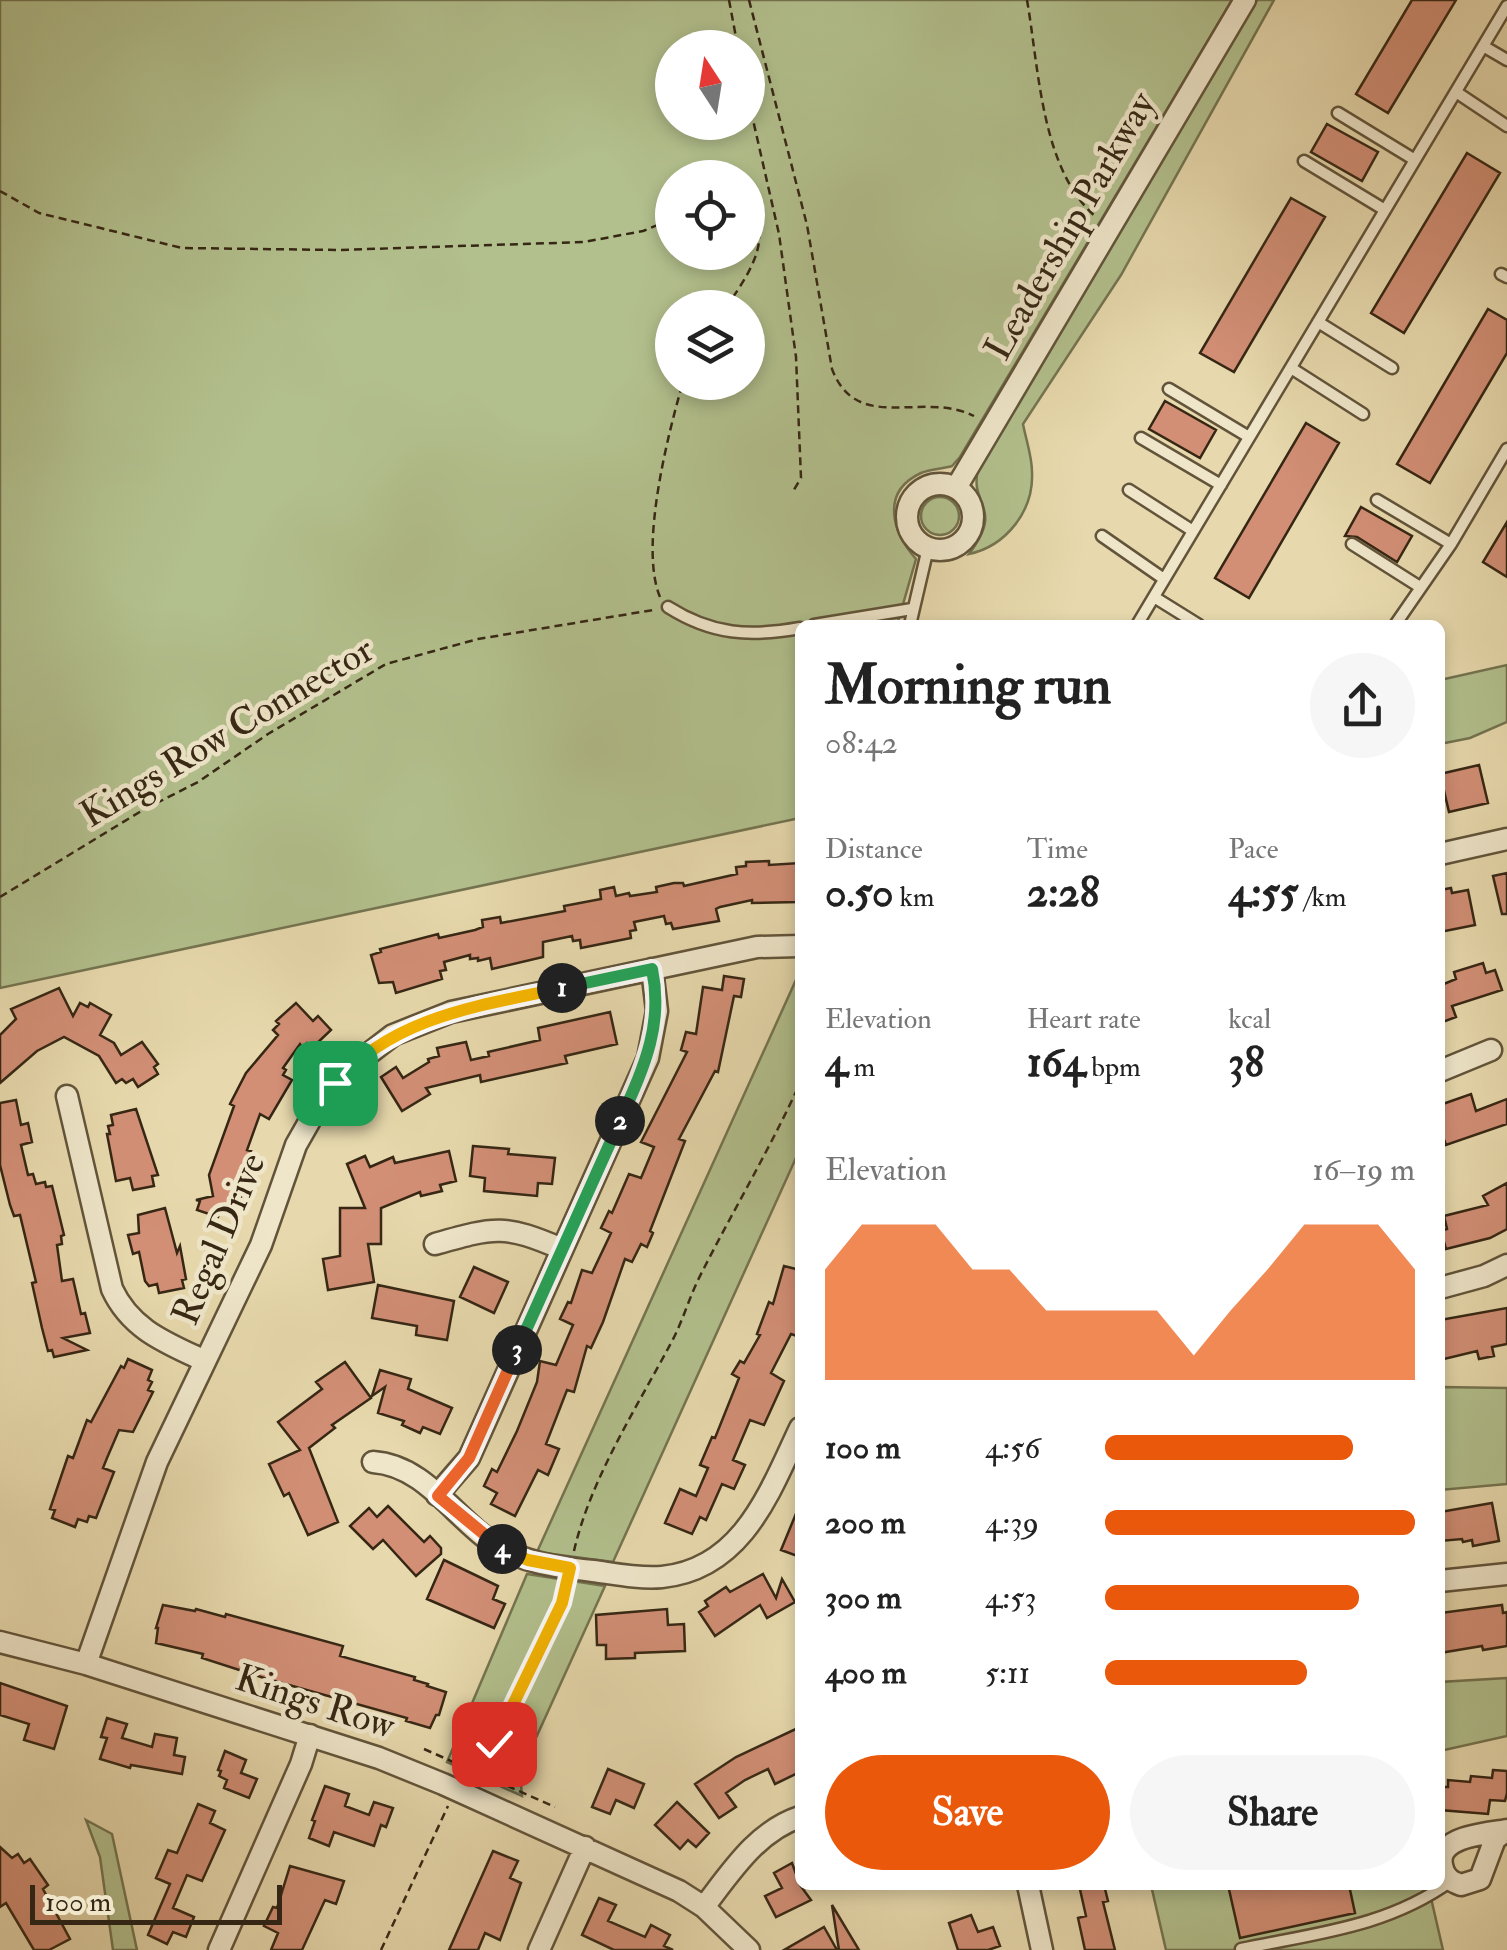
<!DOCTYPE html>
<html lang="en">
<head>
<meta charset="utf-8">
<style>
  :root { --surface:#fff; --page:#f6f6f6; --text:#222; --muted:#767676; --accent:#ea580c }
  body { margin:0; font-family:"IM FELL Double Pica",serif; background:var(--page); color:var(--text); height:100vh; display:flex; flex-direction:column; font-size:38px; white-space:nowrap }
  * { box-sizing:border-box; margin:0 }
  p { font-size:32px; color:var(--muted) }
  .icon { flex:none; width:55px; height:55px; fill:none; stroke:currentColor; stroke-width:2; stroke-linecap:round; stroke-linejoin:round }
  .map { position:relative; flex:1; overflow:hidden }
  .side { position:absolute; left:795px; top:620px; width:650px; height:1270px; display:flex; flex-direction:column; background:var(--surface); border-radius:15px; box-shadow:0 5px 15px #0003 }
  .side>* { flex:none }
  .needle { width:65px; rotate:348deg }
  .buttons { position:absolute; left:655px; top:30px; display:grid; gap:20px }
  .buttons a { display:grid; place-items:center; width:110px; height:110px; border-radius:50%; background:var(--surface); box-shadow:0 5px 15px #0003; font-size:50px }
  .scale { position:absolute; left:30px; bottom:25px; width:252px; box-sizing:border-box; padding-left:10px; border:5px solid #362714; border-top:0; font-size:28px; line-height:35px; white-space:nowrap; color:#362714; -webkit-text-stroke:8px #efe6ca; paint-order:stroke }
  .pin { position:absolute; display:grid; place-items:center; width:85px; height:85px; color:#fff; margin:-42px; border-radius:20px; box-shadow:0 5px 15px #0006 }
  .km { position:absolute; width:50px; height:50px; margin:-25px; border-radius:50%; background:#222; color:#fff; font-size:28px; line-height:50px; text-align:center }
  .round { display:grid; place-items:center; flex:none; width:105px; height:105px; border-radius:52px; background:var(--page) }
  .overview { display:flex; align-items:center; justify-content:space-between; height:170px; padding:0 30px }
  h1 { font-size:55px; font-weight:700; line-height:75px }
  .metrics { display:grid; grid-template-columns:repeat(3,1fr); gap:15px; height:170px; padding:10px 30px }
  .metrics div { display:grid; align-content:center }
  .metrics b { font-size:42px; font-weight:700 }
  .metrics small { font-size:28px; font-weight:400 }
  .metrics p { font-size:28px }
  .chart { height:280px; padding:20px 30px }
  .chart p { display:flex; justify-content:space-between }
  .chart svg { width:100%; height:180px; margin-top:10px; fill:var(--accent); opacity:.7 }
  .cta { display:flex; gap:20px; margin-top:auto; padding:20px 30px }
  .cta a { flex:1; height:115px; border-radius:60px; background:var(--accent); color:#fff; font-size:40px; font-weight:700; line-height:115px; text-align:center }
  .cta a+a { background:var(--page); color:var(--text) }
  ul { padding:0 30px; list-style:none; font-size:32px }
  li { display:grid; grid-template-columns:160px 120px 1fr; align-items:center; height:75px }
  li i { height:25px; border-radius:12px; background:var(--accent) }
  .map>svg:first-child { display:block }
  .green { fill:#b2c08d; stroke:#747450; stroke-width:2.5; fill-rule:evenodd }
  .building { fill:#d28f76; stroke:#362714; stroke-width:2.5 }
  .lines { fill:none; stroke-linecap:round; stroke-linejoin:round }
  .service-casing { stroke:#62543a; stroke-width:15 }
  .minor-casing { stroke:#62543a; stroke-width:25 }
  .path { stroke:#362714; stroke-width:2.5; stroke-dasharray:8 5; stroke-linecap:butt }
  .service { stroke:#efe6ca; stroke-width:10 }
  .minor { stroke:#efe6ca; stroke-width:20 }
  .split-1-casing { stroke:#fff; stroke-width:20 }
  .split-2-casing { stroke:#fff; stroke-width:20 }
  .split-3-casing { stroke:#fff; stroke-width:20 }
  .split-4-casing { stroke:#fff; stroke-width:20 }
  .split-5-casing { stroke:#fff; stroke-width:20 }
  .split-1 { stroke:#f5b400; stroke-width:12 }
  .split-2 { stroke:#22a559; stroke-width:12 }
  .split-3 { stroke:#22a559; stroke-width:12 }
  .split-4 { stroke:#f0652b; stroke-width:12 }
  .split-5 { stroke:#f5b400; stroke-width:12 }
  .labels { text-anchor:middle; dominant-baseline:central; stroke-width:9; stroke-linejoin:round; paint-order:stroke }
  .street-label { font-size:38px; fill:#362714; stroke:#efe6ca }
</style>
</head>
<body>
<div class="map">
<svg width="1507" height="1950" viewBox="0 0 1507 1950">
  <rect width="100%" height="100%" fill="#e7d9ad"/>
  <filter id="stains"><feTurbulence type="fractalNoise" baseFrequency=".002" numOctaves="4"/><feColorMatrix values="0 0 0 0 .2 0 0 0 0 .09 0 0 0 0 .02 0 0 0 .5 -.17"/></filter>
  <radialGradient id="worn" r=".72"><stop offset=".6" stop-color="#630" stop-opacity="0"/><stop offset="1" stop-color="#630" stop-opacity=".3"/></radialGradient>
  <path class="green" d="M0 0H1232L960 457 952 466C942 469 931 469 921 473 880 492 892 532 916 559L897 625H800V818L0 988ZM672 48H748V122H672ZM672 178H748V252H672ZM672 308H748V382H672Z
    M1257 0H1274L1121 275 1023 424C1026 440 1032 456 1032 472 1034 511 1006 546 969 554 1005 506 969 507 978 469Z
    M921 516a19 19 0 1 1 38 0a19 19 0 1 1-38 0Z
    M1507 665V722L1470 738 1440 744V680Z
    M800 971V1149L613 1562 537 1552Z
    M1440 1387 1507 1388V1484L1440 1490Z
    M527 1574 605 1586 520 1773 522 1796 447 1762Z
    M1507 1678V1736L1440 1751V1682Z
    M86 1820 112 1834 137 1950H113L100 1857Z
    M1151 1885H1428L1443 1950H1166Z"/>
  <path class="building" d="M1412 0H1456L1388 113 1356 94Z
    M1327 124 1378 152 1362 181 1311 152Z
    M1467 153 1500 173 1404 333 1371 313Z
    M1291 198 1325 217 1234 372 1200 353Z
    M1488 309 1507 320V353L1430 483 1397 464Z
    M1165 401 1216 430 1200 458 1149 429Z
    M1306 423 1339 443 1249 598 1215 578Z
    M1361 507 1412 536 1397 562 1357 537 1345 536Z
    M1507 522V577L1483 562Z
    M1479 765 1488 803 1449 812 1440 774Z
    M769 861V865L800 863 799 902 752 903V900L720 907 716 909 719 921 673 929 671 923 666 924 664 916 634 922 636 930 630 931 631 938 581 948 580 940 573 941 572 936 543 942V957L492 969 490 958 478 961V958L470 959V955L444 962 446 970 440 971 442 979 396 993 393 982 379 983 371 955 381 952 380 949 438 934 439 938 475 930 483 927 482 920 500 917 501 923 565 911 564 906 601 899 600 890 614 887 616 896 629 893 630 896 657 892 656 887 674 883H683L684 886 737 874 736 867 746 866V862Z
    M1507 873V914H1502L1493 876Z
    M1451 888 1452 893 1468 890 1475 925 1440 932V890Z
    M1483 963 1486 973 1495 970 1502 990 1452 1006 1456 1017 1440 1023V979L1444 984 1456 979 1454 972Z
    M724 976 744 979 741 997 734 996 718 1072 715 1071 679 1139 685 1141 650 1231 653 1233 647 1247 641 1244 632 1262 625 1259 603 1322 591 1348 587 1346 574 1392 567 1390 546 1444 559 1449 548 1475 538 1470 515 1516 491 1504 497 1493 484 1486 492 1469 497 1472 517 1431 537 1382 540 1361 556 1365 573 1325 560 1319 568 1302 571 1303 582 1270 592 1273 611 1233 601 1228 609 1211 612 1213 629 1174 641 1178 654 1147 641 1142 687 1052 681 1050 686 1032 696 1034 703 987 722 990Z
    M59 988 73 1016 80 1003 88 1007 90 1003 111 1015 100 1035 114 1043 121 1055 142 1042 158 1064 154 1067 158 1074 138 1087 133 1079 126 1083 122 1079 116 1083 99 1056 64 1037 37 1051 0 1083V1035L16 1019 11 1009Z
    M296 1003 313 1021 318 1016 331 1030 312 1048 307 1043 303 1048 300 1044 283 1068 286 1070 283 1075 292 1080 269 1119 260 1114 247 1150 251 1151 248 1159 253 1161 237 1209 226 1205 225 1209 221 1208 218 1217 197 1210 200 1201 196 1200 213 1196 209 1175 234 1106 230 1104 246 1073 278 1035 273 1030 279 1024 276 1021Z
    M610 1012 617 1044 565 1056 567 1063 481 1082 480 1075 426 1088 430 1094 402 1111 381 1077 396 1067 403 1078 429 1062 428 1059 439 1056 437 1048 466 1042 471 1060 489 1056 488 1052 540 1040 538 1028Z
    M1471 1094 1476 1111 1507 1099V1124L1446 1145 1440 1129V1105Z
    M16 1100 21 1125 28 1123 32 1142 21 1145 28 1175 33 1174 36 1184 45 1182 46 1187 52 1186 64 1235 61 1236 62 1244 57 1245 62 1281 73 1279 81 1314 85 1313 90 1333 63 1338 87 1350 54 1357 52 1350 48 1351 42 1328 32 1283 36 1282 20 1215 14 1216 10 1205 0 1165V1103Z
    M136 1109 158 1175 152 1176 154 1186 133 1190 130 1178 116 1181 107 1134H110L108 1126 113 1125 111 1115Z
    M473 1146 509 1149 508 1154 555 1158 552 1184 538 1183 537 1196 484 1191 485 1178 470 1176Z
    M449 1151 456 1181 440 1185 442 1191 421 1196 420 1192 381 1208V1244H368L374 1282 328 1290 323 1259 340 1256V1208H365L347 1164 365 1156 370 1167 393 1157 395 1163Z
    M1507 1183V1229L1490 1238 1446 1249 1441 1231 1447 1229 1444 1216 1488 1205 1483 1196Z
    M165 1208 177 1253 180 1246 186 1279 182 1280 184 1288 159 1293 157 1284 149 1286 145 1281 139 1252 133 1254 128 1235 139 1233 138 1215Z
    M784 1266 800 1270V1337L791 1334 771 1373 784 1381 764 1425 750 1420 733 1460 745 1465 734 1489 722 1484 706 1520 700 1517 692 1534 665 1523 680 1489 696 1496 708 1468 700 1465 712 1437 715 1438 739 1378 732 1374 740 1361 744 1363 760 1335 757 1334 769 1302 773 1304Z
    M474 1267 508 1282 494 1313 460 1297Z
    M378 1285 454 1301 447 1340 416 1335 417 1326 372 1318Z
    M1507 1308V1344L1492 1347 1494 1356 1479 1359 1477 1351 1440 1360V1320Z
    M128 1359 152 1370 148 1380 152 1382 148 1390 153 1392 133 1432 119 1430 107 1458 103 1468 114 1472 96 1518 89 1516 87 1522 78 1519 75 1527 52 1518 55 1510 50 1509 68 1456 73 1458 87 1420 91 1422 121 1366 124 1368Z
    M345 1362 371 1398 332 1425 335 1428 309 1448 338 1522 308 1535 289 1493 284 1496 269 1464 300 1450 278 1422 322 1389 316 1382Z
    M380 1370 411 1379 408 1389 452 1408 440 1434 423 1427 420 1433 402 1425 404 1421 378 1413 385 1387 372 1396Z
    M1492 1503 1499 1541 1473 1546 1472 1540 1463 1542 1462 1539 1440 1541V1512Z
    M800 1504V1557L781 1550Z
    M388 1506 424 1542 430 1536 441 1548V1554L416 1576 383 1540 373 1549 350 1526 369 1508 377 1517Z
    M444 1560 498 1586 493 1599 505 1604 494 1628 427 1599Z
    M763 1574 776 1598 782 1579 795 1602 767 1618 760 1605 715 1636 699 1612 708 1606 705 1601 726 1587 730 1592Z
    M163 1605 195 1611 196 1609 225 1617 226 1614 343 1646 340 1656 415 1677 414 1680 428 1684 427 1686 446 1692 439 1715H436L430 1728 406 1721 407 1718 264 1678 202 1658 203 1654 156 1643 158 1628H156Z
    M1502 1605 1503 1613 1507 1612V1646L1483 1650 1482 1646 1440 1653V1613Z
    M667 1609 668 1625 684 1624 685 1651 635 1653V1658L606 1659V1645H597L596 1615Z
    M0 1683 67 1706 54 1749 24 1740 29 1724 0 1715Z
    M107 1718 127 1724 122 1738 152 1747 155 1734 177 1738 174 1755 185 1757 182 1774 131 1765 130 1768 100 1759 107 1738 101 1737Z
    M800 1727V1772L775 1784 768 1769 745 1780 726 1793 736 1807 719 1818 695 1784 736 1757Z
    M225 1751 246 1760 241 1773 257 1779 249 1798 224 1788 227 1780 219 1776 221 1771 218 1770Z
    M608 1769 644 1784 634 1808 616 1800 610 1814 592 1807Z
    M1493 1770 1507 1771V1793L1505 1801 1490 1800 1488 1814 1440 1810V1787H1448V1780L1470 1782 1471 1776 1492 1778Z
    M325 1786 349 1794 345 1806 369 1815 374 1802 393 1808 386 1827 381 1825 374 1846 334 1832 329 1846 309 1838 315 1821 312 1820Z
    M677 1802 709 1833 696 1847 688 1840 680 1849 655 1825Z
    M198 1804 215 1811 210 1823 225 1830 202 1881 187 1875 173 1908 194 1917 186 1937 173 1932 167 1944 148 1935 170 1884 156 1878 168 1850 177 1853Z
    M0 1847 12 1858 18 1854 24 1863 30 1859 48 1885 43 1889 70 1939 49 1950H34L6 1903 0 1907Z
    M493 1851 518 1861 510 1878 521 1883 500 1940 485 1933 478 1950H449Z
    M792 1863 800 1885 811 1900 776 1917 765 1896 782 1888 774 1873Z
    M290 1866 344 1881 336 1904 325 1900 302 1950H271L278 1933 264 1926 273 1907 277 1908Z
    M1079 1885H1104L1108 1901 1103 1902 1115 1950H1085L1078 1918 1086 1916Z
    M1228 1885H1349L1355 1913 1240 1938Z
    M599 1898 616 1905 608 1921 645 1937 651 1925 670 1935 664 1946 673 1950H614L582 1935Z
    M832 1905 859 1950H839Z
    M971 1915 978 1932 993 1927 1000 1946 988 1950H958L949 1923Z
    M824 1927 837 1950H784Z"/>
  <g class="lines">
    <defs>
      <path id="service" d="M1483 46 1507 60
        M1456 92 1507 126
        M1338 113 1415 160
        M1304 161 1385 210
        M1501 274 1507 277
        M1318 322 1392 368
        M1291 368 1363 414
        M1169 389 1249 437
        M1141 438 1221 485
        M1129 490 1193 531
        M1377 500 1451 544
        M1102 536 1164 579
        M1352 544 1420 587
        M1154 597 1199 625
        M668 607C712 635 750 637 800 628
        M814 625 912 609
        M910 625 928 548
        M1137 625 1507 6
        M1395 625 1451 544 1507 449
        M1241 1949C1317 1933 1387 1927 1451 1881"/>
      <path id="minor" d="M907 517a33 33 0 1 1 66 0a33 33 0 1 1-66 0Z
        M956 488 1245 0
        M1440 854 1507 839
        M1440 1071 1491 1050
        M67 1096 112 1289C131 1330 167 1343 205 1361
        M435 1244C495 1227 504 1224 562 1249
        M1440 1288 1484 1276 1507 1265
        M373 1462C423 1465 453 1515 491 1542 521 1563 557 1567 593 1571 615 1574 639 1579 662 1577 743 1569 770 1491 800 1428
        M437 1495 469 1458 648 1058 657 1011 652 969
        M1440 1581 1507 1574
        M0 1642 86 1664 379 1758 443 1784 679 1891 704 1907 749 1950
        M86 1664 157 1462 261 1245 296 1145 325 1094 345 1072 393 1035 451 1012 757 947 800 946
        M1507 1830 1495 1839 1480 1879 1461 1885C1453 1882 1446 1879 1443 1869 1432 1836 1486 1834 1507 1830Z
        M1028 1885 1042 1950
        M704 1907C731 1872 757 1831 800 1817
        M219 1950 301 1764 310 1735
        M539 1950 585 1847"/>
    </defs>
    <use href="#service" class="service-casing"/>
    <use href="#minor" class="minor-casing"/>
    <path class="path" d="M729 0 738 48
      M749 0 807 225 832 369C857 435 923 390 974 416
      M1027 0C1039 68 1041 170 1096 217
      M748 98 779 234 796 357 801 478 792 493
      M0 191 39 213 182 248 338 250 584 242 643 231 672 219
      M726 308C745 278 776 240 748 208
      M660 597C639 547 668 434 683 382
      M0 897 143 810 198 782 268 734 386 664 478 639 653 610
      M574 1551C590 1480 637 1407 671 1343 682 1323 688 1301 698 1280 731 1214 769 1151 800 1083
      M495 1747 509 1787
      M424 1749 555 1807
      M470 1776 492 1748 513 1710 566 1588
      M381 1950 448 1806"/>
    <use href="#service" class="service"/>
    <use href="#minor" class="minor"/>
  </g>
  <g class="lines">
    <defs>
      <path id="split-1" d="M335 1083C395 1016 479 1006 562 988"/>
      <path id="split-2" d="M562 988 652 969C664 1026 643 1069 620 1121"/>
      <path id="split-3" d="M517 1350 620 1121"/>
      <path id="split-4" d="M502 1549 438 1496 469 1458 517 1350"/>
      <path id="split-5" d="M494 1744 562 1603 570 1568 528 1560 502 1549"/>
    </defs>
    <use href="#split-1" class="split-1-casing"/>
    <use href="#split-2" class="split-2-casing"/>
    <use href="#split-3" class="split-3-casing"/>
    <use href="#split-4" class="split-4-casing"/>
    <use href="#split-5" class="split-5-casing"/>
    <use href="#split-1" class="split-1"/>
    <use href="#split-2" class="split-2"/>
    <use href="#split-3" class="split-3"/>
    <use href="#split-4" class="split-4"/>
    <use href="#split-5" class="split-5"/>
  </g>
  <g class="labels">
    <g class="street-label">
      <text transform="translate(1070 226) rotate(-60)">Leadership Parkway</text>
      <text transform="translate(227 732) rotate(-31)">Kings Row Connector</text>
      <text transform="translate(219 1239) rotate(-67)">Regal Drive</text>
      <text transform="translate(315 1702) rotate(18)">Kings Row</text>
    </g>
  </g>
  <rect width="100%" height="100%" filter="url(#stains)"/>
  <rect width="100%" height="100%" fill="url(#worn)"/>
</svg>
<div class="buttons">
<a><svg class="needle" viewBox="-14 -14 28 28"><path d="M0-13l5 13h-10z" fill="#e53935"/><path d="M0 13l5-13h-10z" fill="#767676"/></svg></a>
<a><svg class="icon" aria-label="locate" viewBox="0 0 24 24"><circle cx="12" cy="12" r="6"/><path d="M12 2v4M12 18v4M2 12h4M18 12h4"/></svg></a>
<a><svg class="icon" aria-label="layers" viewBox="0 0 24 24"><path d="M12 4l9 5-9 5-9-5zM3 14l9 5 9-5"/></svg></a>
</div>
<div class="scale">100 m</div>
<div class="pin" style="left:335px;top:1083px;background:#1e9e55"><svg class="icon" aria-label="arrive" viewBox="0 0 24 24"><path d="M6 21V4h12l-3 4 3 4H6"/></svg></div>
<div class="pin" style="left:494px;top:1744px;background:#d93025"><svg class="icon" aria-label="check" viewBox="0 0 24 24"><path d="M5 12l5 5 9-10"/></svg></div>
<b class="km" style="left:562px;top:988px">1</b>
<b class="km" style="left:620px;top:1121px">2</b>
<b class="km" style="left:517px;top:1350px">3</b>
<b class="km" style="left:502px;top:1549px">4</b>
<section class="side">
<div class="overview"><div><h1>Morning run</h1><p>08:42</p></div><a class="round"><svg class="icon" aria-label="share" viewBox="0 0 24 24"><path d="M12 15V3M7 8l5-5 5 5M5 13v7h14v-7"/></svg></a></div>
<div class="metrics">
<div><p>Distance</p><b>0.50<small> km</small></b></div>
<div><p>Time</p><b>2:28</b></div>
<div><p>Pace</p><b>4:55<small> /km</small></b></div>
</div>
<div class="metrics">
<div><p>Elevation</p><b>4<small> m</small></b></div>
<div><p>Heart rate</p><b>164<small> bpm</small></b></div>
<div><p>kcal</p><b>38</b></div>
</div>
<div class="chart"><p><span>Elevation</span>16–19 m</p>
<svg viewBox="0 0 160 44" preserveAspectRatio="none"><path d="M0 44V17L10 6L20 6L30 6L40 17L50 17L60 27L70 27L80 27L90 27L100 38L110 27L120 17L130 6L140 6L150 6L160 17V44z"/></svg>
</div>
<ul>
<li><b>100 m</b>4:56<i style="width:80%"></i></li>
<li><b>200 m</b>4:39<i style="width:100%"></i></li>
<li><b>300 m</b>4:53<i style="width:82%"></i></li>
<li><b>400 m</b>5:11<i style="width:65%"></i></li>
</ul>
<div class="cta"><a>Save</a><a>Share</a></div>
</section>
</div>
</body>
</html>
